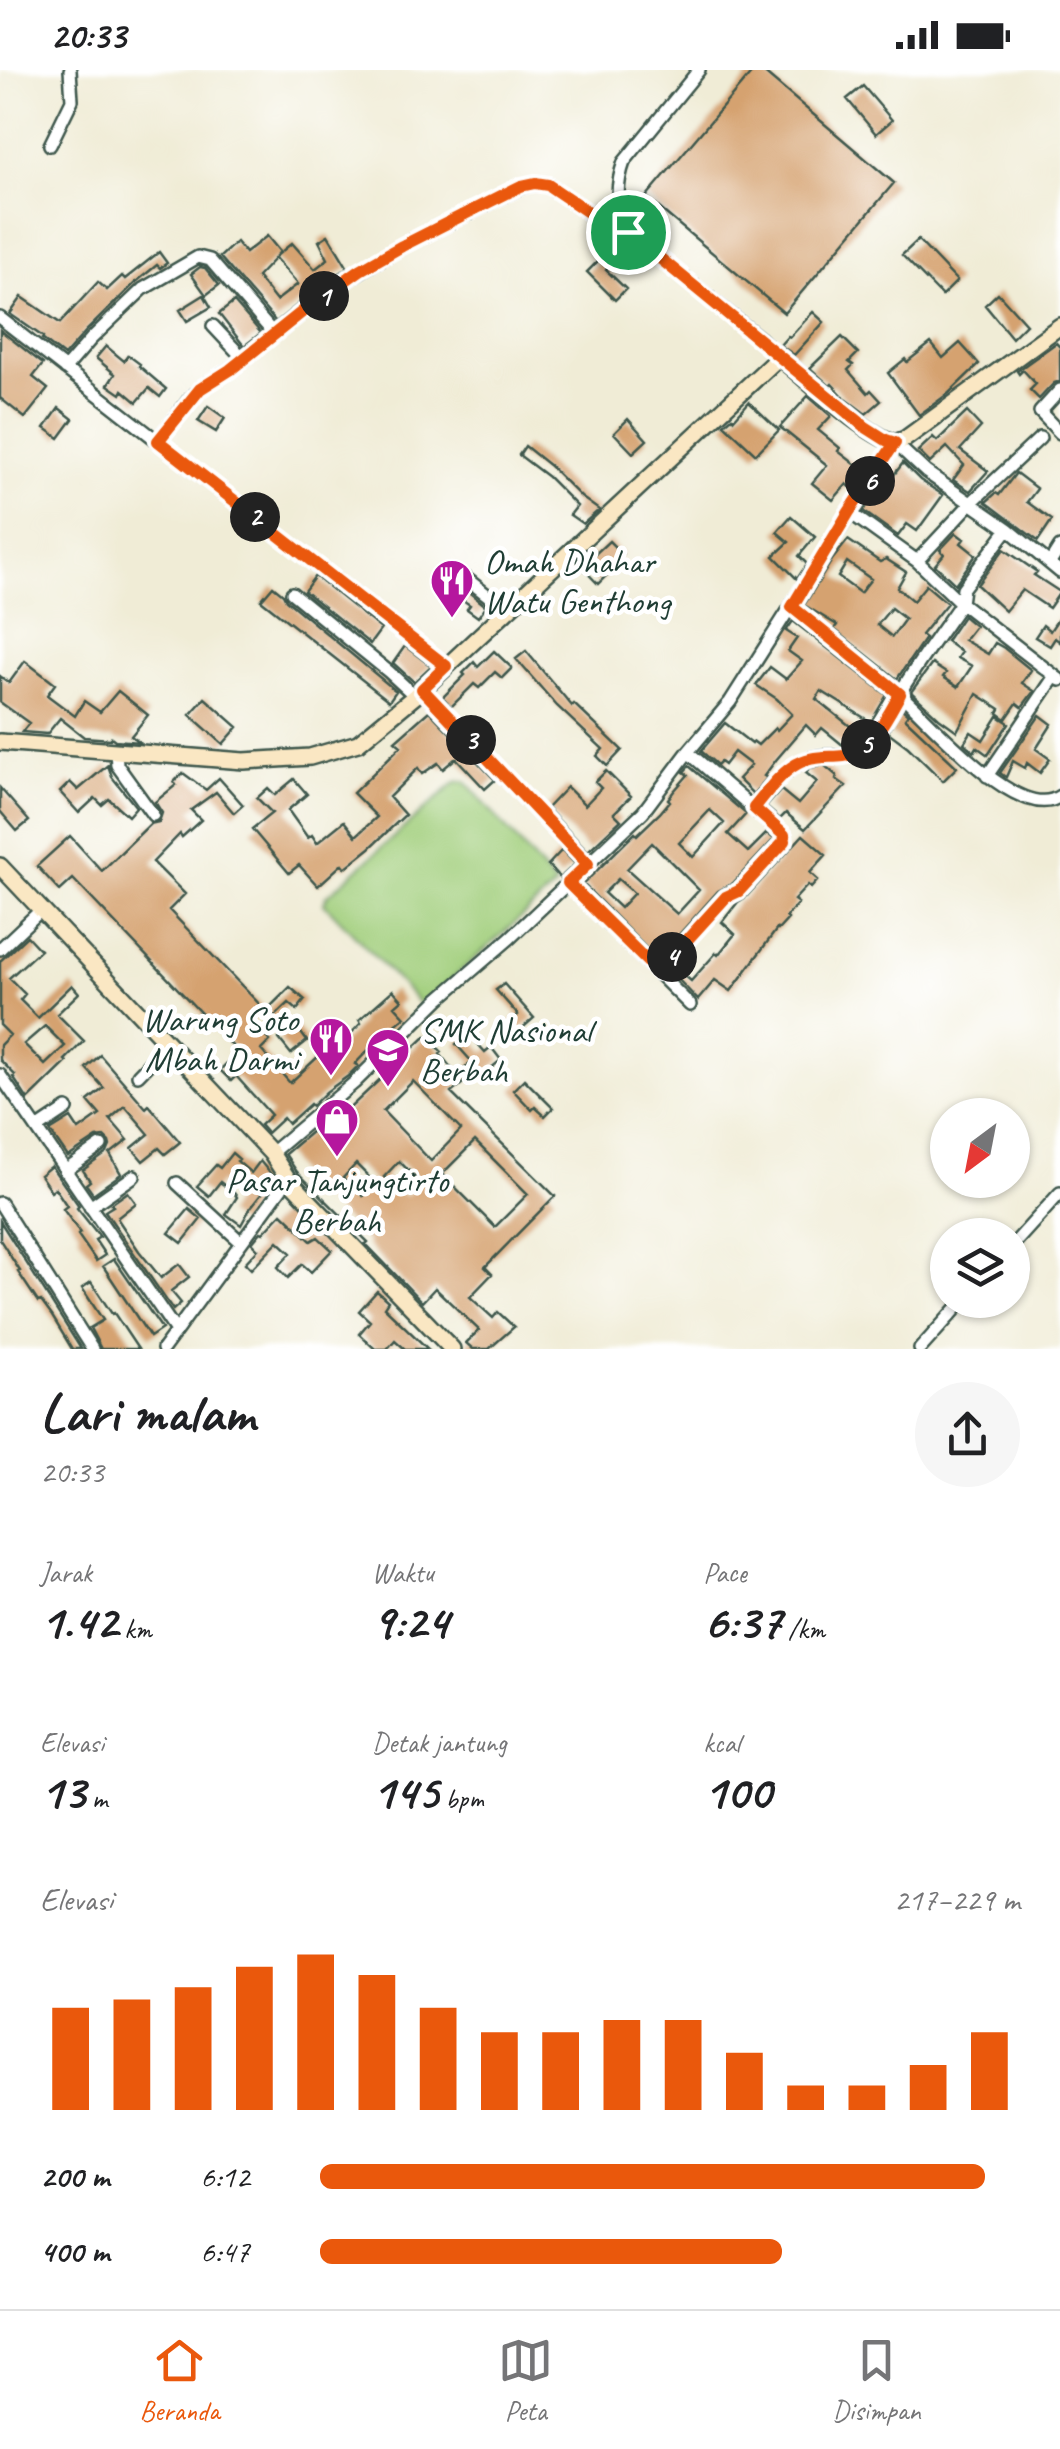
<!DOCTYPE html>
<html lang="id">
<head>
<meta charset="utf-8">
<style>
  :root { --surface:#fff; --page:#f6f6f6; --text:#202124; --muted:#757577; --line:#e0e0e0; --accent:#ea580c }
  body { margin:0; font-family:Caveat,sans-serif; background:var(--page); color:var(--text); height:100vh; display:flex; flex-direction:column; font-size:38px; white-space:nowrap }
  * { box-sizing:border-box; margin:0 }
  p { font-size:32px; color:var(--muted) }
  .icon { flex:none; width:55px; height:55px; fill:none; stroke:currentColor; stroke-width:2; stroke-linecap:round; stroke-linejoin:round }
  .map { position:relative; height:1279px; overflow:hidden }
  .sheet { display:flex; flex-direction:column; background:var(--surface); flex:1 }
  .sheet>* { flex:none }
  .needle { width:65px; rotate:212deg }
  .buttons { position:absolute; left:930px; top:1028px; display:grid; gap:20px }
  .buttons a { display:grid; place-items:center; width:100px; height:100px; border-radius:50%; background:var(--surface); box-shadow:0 2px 8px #0004; font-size:50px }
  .pin { position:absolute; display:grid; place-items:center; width:85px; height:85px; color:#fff; margin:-42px; border:5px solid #fff; border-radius:50%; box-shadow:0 2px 10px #0007 }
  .km { position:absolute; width:50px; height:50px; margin:-25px; border-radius:50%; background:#222; color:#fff; font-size:28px; line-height:50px; text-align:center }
  .round { display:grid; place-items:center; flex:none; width:105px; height:105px; border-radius:52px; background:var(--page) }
  .overview { display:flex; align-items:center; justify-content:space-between; height:170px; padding:0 40px }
  h1 { font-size:55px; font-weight:800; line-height:75px }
  .stats { display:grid; grid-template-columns:repeat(3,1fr); gap:15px; height:170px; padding:10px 40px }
  .stats div { display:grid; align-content:center }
  .stats b { font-size:50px; font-weight:800 }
  .stats small { font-size:28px; font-weight:400 }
  .stats p { font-size:28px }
  .chart { height:280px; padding:20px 40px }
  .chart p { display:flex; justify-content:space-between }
  .chart svg { width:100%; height:180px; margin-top:10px; stroke:var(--accent); stroke-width:6 }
  ul { padding:0 40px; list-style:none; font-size:32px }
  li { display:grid; grid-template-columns:160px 120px 1fr; align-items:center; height:75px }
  li i { height:25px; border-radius:12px; background:var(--accent) }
  .status { display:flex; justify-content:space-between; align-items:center; height:70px; padding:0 50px; background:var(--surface); direction:ltr }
  .status svg { height:28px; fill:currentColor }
  .dock { display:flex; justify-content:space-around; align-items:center; height:140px; border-top:2px solid var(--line); background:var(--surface); font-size:28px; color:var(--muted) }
  .dock a { display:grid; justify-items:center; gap:5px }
  .dock .on { color:var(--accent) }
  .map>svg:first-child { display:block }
  .green { fill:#a2cf7d; stroke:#608658; stroke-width:2.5 }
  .building { fill:#d5a270; fill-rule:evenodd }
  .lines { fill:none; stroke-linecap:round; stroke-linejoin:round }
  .street-casing { stroke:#3e574c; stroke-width:16 }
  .secondary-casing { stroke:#3e574c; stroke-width:20 }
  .street { stroke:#fff; stroke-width:11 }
  .secondary { stroke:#fae7c3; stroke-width:15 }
  .route-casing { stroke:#fff; stroke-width:20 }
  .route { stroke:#ea580c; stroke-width:12 }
  .labels { text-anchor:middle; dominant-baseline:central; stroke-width:9; stroke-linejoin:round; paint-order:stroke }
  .poi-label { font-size:35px; fill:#1f3d34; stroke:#fff; text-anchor:start }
</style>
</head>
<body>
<div class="status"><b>20:33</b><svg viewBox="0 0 49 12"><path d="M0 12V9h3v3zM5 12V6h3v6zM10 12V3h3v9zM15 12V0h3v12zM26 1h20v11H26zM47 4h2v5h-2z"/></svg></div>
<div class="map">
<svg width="1060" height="1279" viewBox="0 0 1060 1279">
  <rect width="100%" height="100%" fill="#fff"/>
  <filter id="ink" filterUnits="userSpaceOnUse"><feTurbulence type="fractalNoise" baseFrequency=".01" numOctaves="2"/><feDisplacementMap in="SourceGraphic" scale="20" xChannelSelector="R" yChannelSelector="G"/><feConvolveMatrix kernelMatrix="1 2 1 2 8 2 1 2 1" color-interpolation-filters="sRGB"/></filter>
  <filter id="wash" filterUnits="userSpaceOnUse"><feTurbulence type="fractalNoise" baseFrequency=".0048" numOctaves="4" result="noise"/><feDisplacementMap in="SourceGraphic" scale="40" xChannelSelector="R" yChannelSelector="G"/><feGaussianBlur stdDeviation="2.25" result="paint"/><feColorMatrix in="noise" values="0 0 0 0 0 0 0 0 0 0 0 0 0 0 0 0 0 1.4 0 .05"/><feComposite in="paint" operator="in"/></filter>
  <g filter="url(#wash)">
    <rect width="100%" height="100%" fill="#f0ecd6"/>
    <path class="green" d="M465 711 556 816 422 936 324 833 327 826 456 712Z"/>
    <g id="blocks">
      <path class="building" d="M754 0H761L894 113 784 243 646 127Z
        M863 16 892 50 876 64 847 29Z
        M600 163 615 173 619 169 624 171 606 200 626 219 615 230 587 202 606 183 592 174Z
        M328 165 348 198 328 210 276 252 220 187 236 172 245 183 267 166 280 182 275 187 292 173 315 199 328 189 319 171ZM275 188 298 214 276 231 257 207Z
        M918 170 957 211 942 226 902 185Z
        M159 182 167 193 160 198 157 195 136 212 86 261 64 286 42 269 43 267 10 244 22 227 60 253 98 212 107 220 122 206 125 209Z
        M200 197 205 198 219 215 206 225 191 204Z
        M998 223 1026 254 1012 268 985 235Z
        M204 225 211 237 187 251 180 240Z
        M234 232 261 263 244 276 219 244Z
        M813 242 824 252 794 285 780 275 788 266 790 267Z
        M0 260 43 294 33 307 48 319 25 348 0 328Z
        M842 267 858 283 849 292 853 295 848 300 868 323 871 320 881 331 866 344 846 329 832 314 830 316 810 298Z
        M931 273 943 288 960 273 979 294 949 323 919 345 888 303 905 289 907 292Z
        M1056 273 1060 277V311L1054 313 1039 329 1030 320 1036 314 1023 300 1019 304 1017 301Z
        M106 276 124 291 128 285 140 294 139 296 166 319 160 327 149 318 137 332 123 320 121 324 108 315 115 304 96 288Z
        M808 326 831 346 818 360 840 378 838 381 864 401 857 410 859 412 854 420 847 414 833 430 812 413 827 395 780 357Z
        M749 332 779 360 756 384 724 354 732 347 734 349Z
        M208 336 225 348 216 362 198 351Z
        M59 338 73 349 59 368 45 358Z
        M967 342 981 357 960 380 988 401 970 421 953 410 964 395 947 377 930 393 918 381 933 367 937 371Z
        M628 349 647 370 633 383 614 363Z
        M525 376 550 396 581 427 599 440 583 454 570 445 577 436 548 407 519 385Z
        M903 393 920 410 943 425 917 461 907 454 898 466 863 441 885 406 890 410Z
        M1016 403 1037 419 1027 432 1052 450 1038 471 986 432 996 423 999 425Z
        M791 446 815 467 799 486 807 494 797 509 774 486 789 472 777 462Z
        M956 463 964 469 961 473 976 485 955 514 935 495 944 484 940 480Z
        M848 470 880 492 886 489 906 502 897 518 913 531 926 515 947 533 921 565 925 568 897 609 834 559 837 555 804 535 832 490ZM847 492 871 509 860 523 838 507ZM891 538 905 549 892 567 877 555Z
        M609 471 622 484 605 500 608 504 598 514 576 491 587 481 592 487Z
        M1004 479 1037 502 1034 505 1060 522 1049 538 1022 520 1005 541 977 515Z
        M315 506 381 559 370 574 304 521Z
        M460 515 486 536 478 547 467 539 470 535 454 524Z
        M273 516 283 524 286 530 396 621 389 631 261 530Z
        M963 546 975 556 964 570 988 584 995 573 1004 578 1031 600 1022 613 1034 621 1022 637 1017 633 1006 649 998 643 1000 639 977 624 957 661 939 648 911 622 932 594 946 603 943 607 958 617 972 596 957 588 961 582 946 571Z
        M1060 546V572L1055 568 1050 576 1035 567 1043 555 1050 561Z
        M793 551 887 625 871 652 821 621 816 629 860 664 852 673 844 676 822 658 816 665 806 655 776 690 764 706 767 708 753 724 738 709 751 695 734 682 724 695 720 692 717 695 701 681 725 653 752 674 754 672 758 675 775 658 777 660 792 644 777 629 756 615 770 597 786 609 802 591 788 581 797 568 786 561Z
        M405 576 431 596 414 612 393 593Z
        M494 581 512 598 502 608 495 602 479 618 474 614 451 637 443 627 465 605 463 603 474 592 478 597Z
        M526 581 572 636 574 634 622 680 607 696 597 686 603 679 557 636 516 589Z
        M25 591 55 614 47 625 75 646 84 631 100 642 118 621 148 645 131 666 139 672 115 670 111 667 110 669 84 667 60 648 47 664 22 662 29 653 0 632V606L9 613Z
        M205 628 238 657 223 674 190 645Z
        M901 638 908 644 905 648 957 697 943 711 908 677 888 662Z
        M429 641 495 710 485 719 456 688 443 699 438 693 422 704 418 698 389 727 405 745 370 778 345 798 342 794 318 816 299 795 289 803 252 759 272 743 257 728 268 718 275 725 294 709 307 724 288 740 308 768 312 765 317 773 344 751 356 766 377 747 353 723 401 676 395 671Z
        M1040 645 1052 654 1036 679 1050 689 1040 703 1027 693 1025 698 1013 691 1006 707 1004 706 1000 703Z
        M998 646 1009 653 988 685 977 677 974 682 964 673 971 662 983 670Z
        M108 695 112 707 136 737 128 746 109 729 102 735 95 728 79 743 60 722 70 712 78 720Z
        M824 695 837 706 836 709 846 716 805 759 786 743 780 749 766 737 781 720 798 734 817 712 806 703 810 698Z
        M689 696 746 744 728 764 748 782 767 763 774 769 733 813 718 821 657 889 583 814 635 763 637 765 660 743 670 731 668 729 674 721 688 705 684 702ZM710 740 724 753 693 787 679 773ZM652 773 699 820 677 844 627 799ZM618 809 634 823 620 838 604 823Z
        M606 701 631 726 614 743 621 750 588 781 547 738 567 717 585 735 601 718 595 712Z
        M183 703 206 720 219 708 243 735 234 743 216 722 191 740 201 750 182 767 180 764 153 792 185 824 169 840 264 939 250 952 270 971 261 980 290 1013 337 969 342 973 361 953 359 950 393 920 402 930 395 936 405 947 377 971 355 994 358 996 348 1006 326 1022 312 1036 310 1034 288 1054 283 1048 267 1063 260 1055 271 1045 236 1006 231 1011 220 1000 238 982 73 809 60 821 37 796 70 766 102 801 150 754 159 752 162 743 155 732 176 715 174 712Z
        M0 718 29 751 17 761 0 741Z
        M803 765 826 785 810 803 818 810 811 818 808 815 794 830 798 833 786 847 788 849 778 860 777 859 731 921 715 910 698 930 674 905 678 900 691 911 716 883 718 885 735 864 722 852 738 832 746 827Z
        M562 780 575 794 560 808 548 795Z
        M27 866 40 880 9 908 25 924 20 930 38 948 72 915 79 923 57 944 84 971 65 990 67 992 28 1030 13 1007 15 1005 0 990V975L10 965 0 955V891ZM45 956 65 976 45 995 24 974Z
        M504 914 534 948 509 970 501 961 518 945 496 920Z
        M290 917 305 930 297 940 289 933 268 953 263 948 271 939 269 938Z
        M296 956 307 971 291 984 279 969Z
        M468 963 485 982 491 977 501 990 479 1008 475 1003 451 1023 555 1126 485 1197 492 1204 470 1227 493 1248 498 1242 514 1257 489 1279H473L466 1273 479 1260 435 1218 422 1232 366 1174 368 1172 297 1102 285 1084 325 1050 327 1052 333 1046 337 1050 426 966 442 982 440 984 457 1005 472 992 456 974ZM413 1011 461 1060 431 1091 383 1041ZM475 1071 528 1124 495 1157 442 1104ZM399 1091 421 1113 405 1126 384 1107ZM356 1094 375 1113 363 1126 343 1108Z
        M100 985 146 1038 149 1035 180 1072 165 1084 159 1078 143 1091 132 1078 149 1064 125 1036 110 1049 128 1070 110 1084 121 1104 93 1124 86 1114 90 1111 83 1100 107 1083 110 1076 109 1072 104 1067 97 1068 68 1087 50 1061 71 1048 79 1060 100 1045 88 1031 104 1018 86 998Z
        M524 1009 553 1038 545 1046 535 1037 532 1040 513 1020Z
        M232 1083 239 1089 237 1091 251 1103 260 1091 274 1108 251 1137 241 1155 226 1144 237 1127 234 1123 220 1112 209 1126 197 1116 216 1095 220 1098Z
        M51 1096 79 1136 77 1138 100 1167 95 1170 105 1185 96 1191 78 1165 80 1163 63 1139 67 1136 55 1118 51 1121 40 1105Z
        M128 1122 136 1133 117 1148 139 1181 161 1208 179 1194 189 1207 171 1221 181 1233 173 1240 105 1141 113 1136 111 1134Z
        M189 1139 201 1149 182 1173 169 1163Z
        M282 1143 311 1171 318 1167 332 1180 311 1202 302 1194 288 1208 278 1197 291 1183 278 1171 251 1199 245 1193 258 1179 252 1173 261 1162 263 1163Z
        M0 1151 81 1279H72L52 1246 41 1231 38 1232 18 1202 20 1201 0 1170Z
        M114 1189 162 1259 150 1267 103 1196Z
        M91 1212 112 1244 114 1243 138 1279H101L90 1258 103 1250 82 1218Z
        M377 1221 388 1231 384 1237 428 1279H405L395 1270 387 1279H375L359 1264 370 1251 359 1241Z"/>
    </g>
  </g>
  <g filter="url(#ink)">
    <use href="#blocks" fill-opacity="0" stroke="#3e574c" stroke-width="2.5"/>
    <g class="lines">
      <defs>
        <path id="street" d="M699 0 624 92C615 117 616 139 627 162L761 269 779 287
          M50 75 72 30 70 0
          M0 248 446 596
          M213 256 244 289
          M65 299 91 269 143 219 198 187 210 190 274 264
          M1060 320 1040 342 1060 363
          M1040 368 972 432 917 491 961 533 1060 610
          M158 371 188 331 200 319 230 299 334 218 402 176 521 117 535 113 548 115 588 142 627 162
          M849 442 917 491
          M1050 493 1060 477
          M467 509 506 540
          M292 523 389 602 415 626
          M792 537C828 566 866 594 900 624 929 649 1019 756 1060 726
          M421 619 588 794
          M116 681 117 695 153 745
          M987 706 1055 606
          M754 737C773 716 790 690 820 686 834 684 846 689 858 681 878 667 887 643 899 624 918 593 940 563 961 533L963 518 1008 459
          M568 813 690 935
          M0 879 41 840
          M658 902 725 827 739 821 785 771 784 765 688 682
          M0 1005 176 1261
          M138 1005 167 975
          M37 1059 67 1039
          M271 1083 354 1013 439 929 510 868 643 742 688 682 730 632 895 373 926 402 1008 459 1060 502
          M65 1101 101 1076
          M177 1113 241 1172
          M0 1133 92 1279
          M90 1137 134 1106
          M1012 1176 1060 1123
          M163 1279 288 1109
          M920 1279 964 1230"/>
        <path id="secondary" d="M0 672 244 691 310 687 358 673 415 626 779 287C808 310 862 363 895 373L905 369 1060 256
          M0 796 271 1083 288 1109 452 1279"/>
      </defs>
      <use href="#street" class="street-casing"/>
      <use href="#secondary" class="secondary-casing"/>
      <use href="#street" class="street"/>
      <use href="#secondary" class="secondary"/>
    </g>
  </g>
  <g class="lines" filter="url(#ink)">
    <defs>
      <path id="route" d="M535 113 548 115 588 142 628 162 864 356 886 370 895 373 849 442 792 537 900 624C889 644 870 683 844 686 824 688 810 685 792 697 777 707 766 724 754 738L784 765 785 771 739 821 726 827 658 902 568 813 588 794 422 619 446 596 158 371 200 319 230 300 312 234 360 200 402 176 465 144 521 116Z"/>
    </defs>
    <use href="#route" class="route-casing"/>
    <use href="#route" class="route"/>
  </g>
  <defs>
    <symbol id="restaurant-pin" viewBox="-11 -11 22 30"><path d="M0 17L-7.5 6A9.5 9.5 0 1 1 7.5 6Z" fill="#b5179e" stroke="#fff"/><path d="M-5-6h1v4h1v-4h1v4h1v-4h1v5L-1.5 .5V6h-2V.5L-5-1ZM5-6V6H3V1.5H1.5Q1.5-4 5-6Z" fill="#fff"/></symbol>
    <symbol id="school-pin" viewBox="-11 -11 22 30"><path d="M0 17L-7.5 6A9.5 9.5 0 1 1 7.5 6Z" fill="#b5179e" stroke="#fff"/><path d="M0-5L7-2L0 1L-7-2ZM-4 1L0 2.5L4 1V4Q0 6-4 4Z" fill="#fff"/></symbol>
    <symbol id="shop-pin" viewBox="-11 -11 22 30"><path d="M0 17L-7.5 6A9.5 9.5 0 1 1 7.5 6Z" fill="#b5179e" stroke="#fff"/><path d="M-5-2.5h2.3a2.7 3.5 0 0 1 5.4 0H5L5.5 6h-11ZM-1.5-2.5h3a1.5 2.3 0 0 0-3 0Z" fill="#fff"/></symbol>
  </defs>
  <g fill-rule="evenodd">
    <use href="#restaurant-pin" x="427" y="486" width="50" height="68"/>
    <use href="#restaurant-pin" x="306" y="944" width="50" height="68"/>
    <use href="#school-pin" x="363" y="955" width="50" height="68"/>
    <use href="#shop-pin" x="312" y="1025" width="50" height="68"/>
  </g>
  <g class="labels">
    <g class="poi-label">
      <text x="484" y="491">Omah Dhahar<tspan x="484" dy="40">Watu Genthong</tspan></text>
      <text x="298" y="949" text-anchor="end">Warung Soto<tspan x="298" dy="40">Mbah Darmi</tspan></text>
      <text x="420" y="960">SMK Nasional<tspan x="420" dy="40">Berbah</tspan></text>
      <text x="337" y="1110" text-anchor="middle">Pasar Tanjungtirto<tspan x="337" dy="40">Berbah</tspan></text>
    </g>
  </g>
</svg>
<div class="buttons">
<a><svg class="needle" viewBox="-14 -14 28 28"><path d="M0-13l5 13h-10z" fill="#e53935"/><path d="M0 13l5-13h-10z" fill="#757577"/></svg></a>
<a><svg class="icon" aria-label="layers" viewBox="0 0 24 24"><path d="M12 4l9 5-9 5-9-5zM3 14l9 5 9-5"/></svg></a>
</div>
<div class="pin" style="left:628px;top:162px;background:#1e9e55"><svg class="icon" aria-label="arrive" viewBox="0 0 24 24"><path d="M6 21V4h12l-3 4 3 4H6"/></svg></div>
<b class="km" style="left:324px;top:226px">1</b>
<b class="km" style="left:255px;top:447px">2</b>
<b class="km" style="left:471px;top:670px">3</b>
<b class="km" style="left:672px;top:887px">4</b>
<b class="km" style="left:866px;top:674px">5</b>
<b class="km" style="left:870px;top:411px">6</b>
</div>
<section class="sheet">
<div class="overview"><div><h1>Lari malam</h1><p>20:33</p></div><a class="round"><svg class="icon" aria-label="share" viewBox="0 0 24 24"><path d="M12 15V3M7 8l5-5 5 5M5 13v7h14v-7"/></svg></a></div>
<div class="stats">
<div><p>Jarak</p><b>1.42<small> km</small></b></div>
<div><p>Waktu</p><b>9:24</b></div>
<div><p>Pace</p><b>6:37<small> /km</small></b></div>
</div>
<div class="stats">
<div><p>Elevasi</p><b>13<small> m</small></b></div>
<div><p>Detak jantung</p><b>145<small> bpm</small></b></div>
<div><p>kcal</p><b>100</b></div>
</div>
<div class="chart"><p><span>Elevasi</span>217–229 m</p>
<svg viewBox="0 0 160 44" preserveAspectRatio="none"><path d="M5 44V19M15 44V17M25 44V14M35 44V9M45 44V6M55 44V11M65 44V19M75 44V25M85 44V25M95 44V22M105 44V22M115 44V30M125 44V38M135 44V38M145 44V33M155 44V25"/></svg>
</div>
<ul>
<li><b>200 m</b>6:12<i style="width:95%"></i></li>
<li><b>400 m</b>6:47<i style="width:66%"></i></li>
</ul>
</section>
<nav class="dock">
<a class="on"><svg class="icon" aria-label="home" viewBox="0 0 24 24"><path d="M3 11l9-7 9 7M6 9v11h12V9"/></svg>Beranda</a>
<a><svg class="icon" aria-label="map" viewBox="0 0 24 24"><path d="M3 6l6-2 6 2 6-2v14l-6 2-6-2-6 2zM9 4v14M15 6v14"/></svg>Peta</a>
<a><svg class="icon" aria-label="saved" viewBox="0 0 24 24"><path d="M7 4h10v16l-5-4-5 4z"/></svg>Disimpan</a>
</nav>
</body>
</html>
